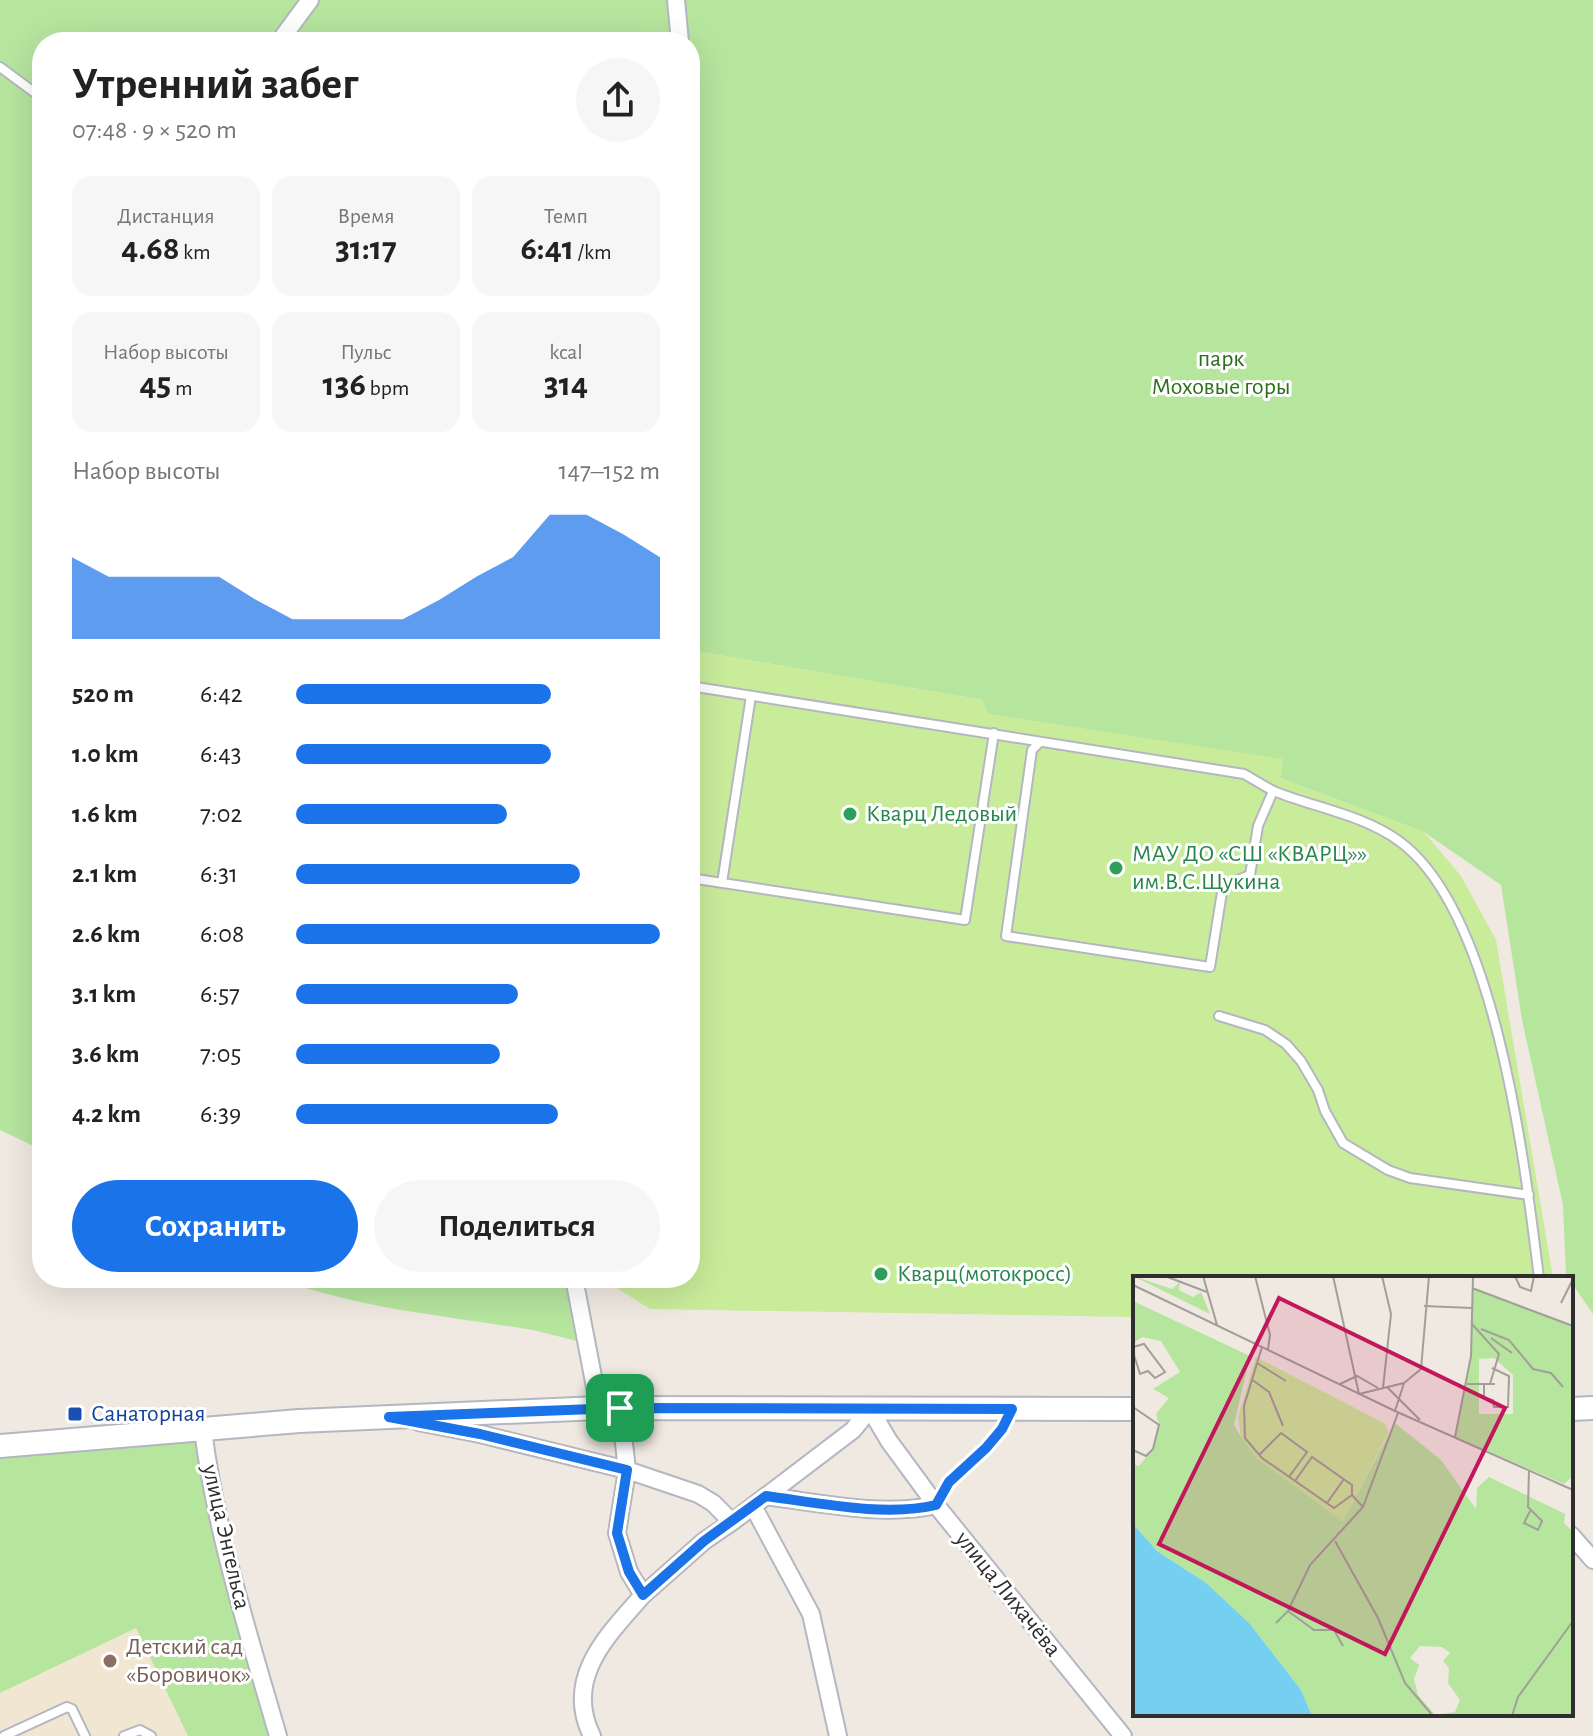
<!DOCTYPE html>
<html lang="ru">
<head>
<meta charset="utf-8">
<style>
  :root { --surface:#fff; --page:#f6f6f6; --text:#222; --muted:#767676; --accent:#1a73e8 }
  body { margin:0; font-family:"Alegreya Sans",sans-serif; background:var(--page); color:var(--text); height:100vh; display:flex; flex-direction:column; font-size:30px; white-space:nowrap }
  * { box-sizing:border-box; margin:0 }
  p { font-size:26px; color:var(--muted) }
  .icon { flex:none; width:44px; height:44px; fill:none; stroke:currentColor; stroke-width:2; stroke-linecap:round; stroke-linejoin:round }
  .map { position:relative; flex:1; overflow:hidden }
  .panel { position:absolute; left:32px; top:32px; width:668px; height:1256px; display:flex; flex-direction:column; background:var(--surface); border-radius:32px; box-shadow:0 8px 32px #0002 }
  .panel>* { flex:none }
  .pin { position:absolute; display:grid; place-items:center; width:68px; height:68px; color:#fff; margin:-34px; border-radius:16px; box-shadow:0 4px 12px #0006 }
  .round { display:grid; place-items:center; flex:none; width:84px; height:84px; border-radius:42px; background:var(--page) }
  .headline { display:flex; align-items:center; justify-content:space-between; height:136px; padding:0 40px }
  h1 { font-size:44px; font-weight:700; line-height:60px }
  .stats { display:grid; grid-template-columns:repeat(3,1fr); gap:12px; height:136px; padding:8px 40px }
  .stats div { display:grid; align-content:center; border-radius:20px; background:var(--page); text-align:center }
  .stats b { font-size:34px; font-weight:700 }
  .stats small { font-size:22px; font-weight:400 }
  .stats p { font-size:22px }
  .chart { height:224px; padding:16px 40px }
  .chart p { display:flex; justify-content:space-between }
  .chart svg { width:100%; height:144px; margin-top:8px; fill:var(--accent); opacity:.7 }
  .action { display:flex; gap:16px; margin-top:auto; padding:16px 40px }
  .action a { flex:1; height:92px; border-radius:48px; background:var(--accent); color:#fff; font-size:32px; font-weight:700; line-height:92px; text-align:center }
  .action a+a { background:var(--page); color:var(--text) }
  ul { padding:0 40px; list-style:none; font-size:26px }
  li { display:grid; grid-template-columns:128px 96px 1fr; align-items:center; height:60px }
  li i { height:20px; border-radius:10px; background:var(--accent) }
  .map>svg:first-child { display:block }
  .education { fill:#f0e6d1 }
  .green { fill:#b6e59e }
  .pitch { fill:#c9ec9a }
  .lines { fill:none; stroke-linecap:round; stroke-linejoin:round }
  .service-casing { stroke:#b4b7c1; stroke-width:12 }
  .minor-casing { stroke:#b4b7c1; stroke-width:20 }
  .secondary-casing { stroke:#b4b7c1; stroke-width:26 }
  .service { stroke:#fff; stroke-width:8 }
  .minor { stroke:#fff; stroke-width:16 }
  .secondary { stroke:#fff; stroke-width:22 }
  .route-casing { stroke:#fff; stroke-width:16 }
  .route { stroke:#1a73e8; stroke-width:10 }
  .leisure-dot { fill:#2e9e5b; stroke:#fff; stroke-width:3 }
  .transit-dot { fill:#1a4fb4; stroke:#fff; stroke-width:3 }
  .education-dot { fill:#8d6e63; stroke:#fff; stroke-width:3 }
  .labels { text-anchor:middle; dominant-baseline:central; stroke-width:6; stroke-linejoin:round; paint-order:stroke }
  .park-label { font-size:24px; fill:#2c6e1b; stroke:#fff }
  .leisure-label { font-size:24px; fill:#27864d; stroke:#fff; text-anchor:start }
  .transit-label { font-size:24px; fill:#164399; stroke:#fff; text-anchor:start }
  .street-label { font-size:24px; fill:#2e2e2e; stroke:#fff }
  .education-label { font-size:24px; fill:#785e54; stroke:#fff; text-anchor:start }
  .inset-road { fill:none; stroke:#a29e99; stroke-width:2 }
  .view { fill:#c2185b; fill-opacity:0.15; stroke:#c2185b; stroke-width:4 }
  .inset-edge { fill:none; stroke:#2e2e2e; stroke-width:4 }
</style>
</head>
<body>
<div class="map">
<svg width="1593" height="1736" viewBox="0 0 1593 1736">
  <rect width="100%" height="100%" fill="#efe9e1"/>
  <path class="education" d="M136 1628 188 1736H0V1693Z"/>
  <path class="green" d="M0 0H1593V1314L1571 1282V1278L1566 1274 1563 1205 1522 1020 1501 885 1424 832 1280 778 1283 760 988 714 982 700 690 650V42H42V1150L0 1130Z
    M278 1278H582L586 1343C566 1339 546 1332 526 1329 442 1315 358 1309 278 1278Z
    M203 1430 278 1736H188L136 1628 0 1693V1446Z"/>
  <path class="pitch" d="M690 650 982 700 988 714 1283 759 1280 778 1424 832 1461 876 1496 940 1553 1278H1135V1317L650 1309 601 1278H690Z"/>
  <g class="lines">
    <defs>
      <path id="service" d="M0 67 42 98
        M690 686 1244 774C1255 780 1265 787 1276 792 1317 808 1363 815 1399 841 1496 911 1525 1165 1539 1278
        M1039 743 1032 750 1006 936 1210 967 1223 886 1250 875 1258 826 1273 791
        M690 878 965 920 994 733
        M722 883 751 696
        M1219 1016 1265 1030 1286 1044 1301 1061 1318 1090 1325 1111 1343 1143 1388 1170 1410 1178 1529 1195
        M937 1504C941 1497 945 1488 950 1482 971 1456 994 1444 1010 1413
        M4 1736 67 1707 72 1709 85 1736
        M124 1736 140 1730 151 1736"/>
      <path id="minor" d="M676 0 680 42
        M279 42 310 0
        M574 1278 599 1408
        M418 1422 480 1434 627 1470 698 1494 713 1503 732 1522
        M203 1430C216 1534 249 1635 278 1736
        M766 1496C819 1503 884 1517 936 1505
        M753 1506 811 1614 838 1736
        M1571 1535 1593 1560
        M643 1595 704 1541 732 1522 853 1430 870 1409 889 1441 936 1505 1123 1736
        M592 1736C563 1678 608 1635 643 1595L629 1572 617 1533 627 1470 620 1408"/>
      <path id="secondary" d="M1571 1409 1593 1408
        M0 1446 299 1421 599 1408 1135 1409"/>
    </defs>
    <use href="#service" class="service-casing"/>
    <use href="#minor" class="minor-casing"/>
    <use href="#secondary" class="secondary-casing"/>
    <use href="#service" class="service"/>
    <use href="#minor" class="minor"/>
    <use href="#secondary" class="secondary"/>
  </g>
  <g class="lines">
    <defs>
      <path id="route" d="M620 1408 1012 1409 1002 1429 986 1448 949 1482 936 1505C885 1517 819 1503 766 1496L704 1541 643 1595 629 1572 617 1533 627 1470 480 1434 389 1417Z"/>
    </defs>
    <use href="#route" class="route-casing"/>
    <use href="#route" class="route"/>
  </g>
  <g class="leisure-dot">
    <circle cx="850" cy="814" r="8"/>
    <circle cx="1116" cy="868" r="8"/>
    <circle cx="881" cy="1274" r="8"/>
  </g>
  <rect class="transit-dot" x="67" y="1406" width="16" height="16" rx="4"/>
  <circle class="education-dot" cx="110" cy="1661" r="8"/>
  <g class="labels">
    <g class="park-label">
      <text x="1221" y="359">парк<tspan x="1221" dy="28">Моховые горы</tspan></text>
    </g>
    <g class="leisure-label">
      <text x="866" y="814">Кварц Ледовый</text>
      <text x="1132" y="854">МАУ ДО «СШ «КВАРЦ»»<tspan x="1132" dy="28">им.В.С.Щукина</tspan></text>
      <text x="897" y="1274">Кварц(мотокросс)</text>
    </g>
    <g class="transit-label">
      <text x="91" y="1414">Санаторная</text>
    </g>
    <g class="street-label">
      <text transform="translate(226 1537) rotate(77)">улица Энгельса</text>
      <text transform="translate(1008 1594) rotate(51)">улица Лихачёва</text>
    </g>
    <g class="education-label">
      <text x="126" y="1647">Детский сад<tspan x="126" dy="28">«Боровичок»</tspan></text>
    </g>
  </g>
  <g transform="translate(1133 1276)">
    <rect width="440" height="440" fill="#efe9e1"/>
    <path d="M0 0 39 13 47 6 46 14 60 21 68 16 77 38ZM339 12 440 50V200L431 208 322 161 338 80ZM361 82 380 99V138H346V83ZM0 25 117 80 101 149 108 161 210 245 262 147 308 184 343 233 344 212 356 201 432 238 431 247 440 256V440H179L168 414 117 348 58 297 24 275 0 248V188L6 190 20 173 26 149 23 138 36 122 20 113 47 96 28 65 9 61 0 67ZM287 370 309 371 317 377 310 385 316 392 315 407 327 424 322 436 302 439 285 419 281 403 286 389 277 382Z" fill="#b6e59e" fill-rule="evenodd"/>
    <path d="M123 81 251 147 256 156 210 246 123 182 108 161 105 141Z" fill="#c9ec9a"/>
    <path d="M0 248 24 275 73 307 117 348 168 414 179 440H0Z" fill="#75cff0"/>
    <path class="inset-road" d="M32 0 74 16M70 0 84 49M122 0 137 59 135 73M200 0 226 118 271 107M249 0 258 38 250 112M382 0 387 11 398 15 401 0M0 9 262 135 440 214M339 12 440 50M428 27 440 3M291 30 339 32M339 48 366 78 357 108M348 53 376 64 400 93 418 97 430 111M358 62 379 77M0 71 11 68 32 96 22 102 15 95 7 98 0 76M129 71 111 130 112 162 129 182 201 232 219 219M124 87 153 105M118 103 136 116 150 150M207 108 224 100 245 112M334 108H362M351 108V122L360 124 361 131H375L376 100 359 92M254 111 287 144M0 131 26 149 20 173 13 180 0 174M262 135 271 107 288 93 296 0M322 161 338 80 340 0M127 178 148 157 174 176 156 201M396 194 395 231 409 245 405 254 391 247 397 235M162 205 179 181 219 209V219L230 231M194 227 211 203M202 265 245 342 272 407 300 440M155 335 181 354H201L210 370M143 347 155 335 177 289 230 231 265 137M379 440 385 421 440 345"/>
    <path class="view" d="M146 22 372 132 252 378 26 268Z"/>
    <rect width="440" height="440" class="inset-edge"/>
  </g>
</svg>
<div class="pin" style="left:620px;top:1408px;background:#1e9e55"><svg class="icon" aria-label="arrive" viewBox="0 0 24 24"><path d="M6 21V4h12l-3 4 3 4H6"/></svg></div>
<section class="panel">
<div class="headline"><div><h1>Утренний забег</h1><p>07:48 · 9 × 520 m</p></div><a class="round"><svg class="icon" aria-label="share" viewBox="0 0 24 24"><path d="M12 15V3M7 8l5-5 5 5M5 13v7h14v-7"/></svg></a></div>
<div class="stats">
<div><p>Дистанция</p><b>4.68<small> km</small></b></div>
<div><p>Время</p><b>31:17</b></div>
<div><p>Темп</p><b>6:41<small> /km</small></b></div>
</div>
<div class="stats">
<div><p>Набор высоты</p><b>45<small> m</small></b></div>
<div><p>Пульс</p><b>136<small> bpm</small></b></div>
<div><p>kcal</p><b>314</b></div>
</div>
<div class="chart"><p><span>Набор высоты</span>147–152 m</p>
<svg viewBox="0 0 160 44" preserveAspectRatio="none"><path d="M0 44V19L10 25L20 25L30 25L40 25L50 32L60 38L70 38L80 38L90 38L100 32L110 25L120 19L130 6L140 6L150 12L160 19V44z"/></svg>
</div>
<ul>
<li><b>520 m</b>6:42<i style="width:70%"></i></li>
<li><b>1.0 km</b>6:43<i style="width:70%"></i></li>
<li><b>1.6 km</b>7:02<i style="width:58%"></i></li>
<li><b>2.1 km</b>6:31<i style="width:78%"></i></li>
<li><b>2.6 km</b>6:08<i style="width:100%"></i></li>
<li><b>3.1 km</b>6:57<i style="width:61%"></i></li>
<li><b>3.6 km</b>7:05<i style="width:56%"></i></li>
<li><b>4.2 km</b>6:39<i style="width:72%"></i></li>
</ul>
<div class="action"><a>Сохранить</a><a>Поделиться</a></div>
</section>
</div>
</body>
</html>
